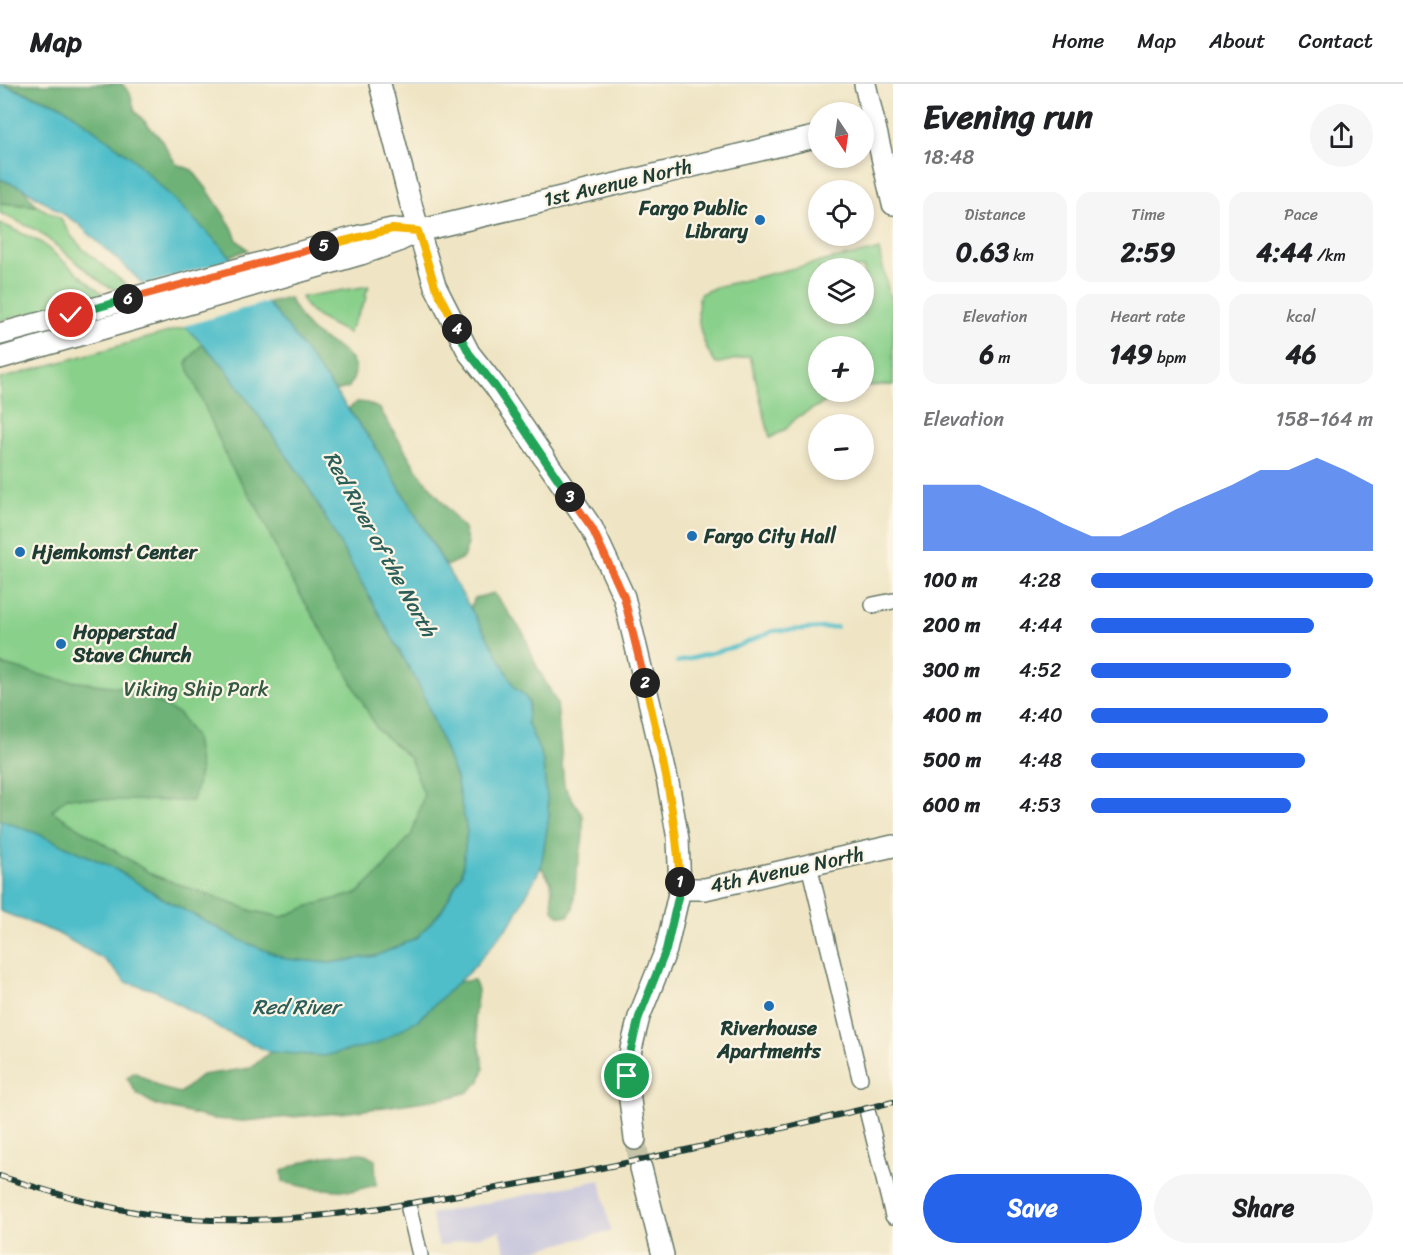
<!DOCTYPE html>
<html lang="en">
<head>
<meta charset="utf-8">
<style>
  :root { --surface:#fff; --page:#f6f6f6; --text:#202124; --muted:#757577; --line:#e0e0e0; --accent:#2563eb }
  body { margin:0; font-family:Sriracha,sans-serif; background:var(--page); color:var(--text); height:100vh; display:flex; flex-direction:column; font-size:22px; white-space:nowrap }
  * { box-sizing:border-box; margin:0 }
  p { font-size:20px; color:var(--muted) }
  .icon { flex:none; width:33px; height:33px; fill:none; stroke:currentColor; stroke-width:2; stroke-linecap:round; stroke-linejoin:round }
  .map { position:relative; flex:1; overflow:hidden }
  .details { display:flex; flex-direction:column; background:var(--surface); width:510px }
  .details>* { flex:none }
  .needle { width:39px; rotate:167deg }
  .controls { position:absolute; left:808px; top:18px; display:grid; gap:12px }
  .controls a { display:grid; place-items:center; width:66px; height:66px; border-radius:50%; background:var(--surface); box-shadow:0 3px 9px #0003; font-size:30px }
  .pin { position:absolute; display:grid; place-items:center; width:51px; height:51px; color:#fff; margin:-26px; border:3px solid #fff; border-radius:50%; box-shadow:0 2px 6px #0007 }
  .km { position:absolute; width:30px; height:30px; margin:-15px; border-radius:50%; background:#222; color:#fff; font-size:16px; line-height:30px; text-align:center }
  .round { display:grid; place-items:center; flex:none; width:63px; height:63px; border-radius:32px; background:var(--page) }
  .summary { display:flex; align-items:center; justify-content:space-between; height:102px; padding:0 30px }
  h1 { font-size:33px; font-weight:700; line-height:45px }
  .stats { display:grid; grid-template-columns:repeat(3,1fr); gap:9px; height:102px; padding:6px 30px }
  .stats div { display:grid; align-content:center; border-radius:15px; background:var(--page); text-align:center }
  .stats b { font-size:26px; font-weight:700 }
  .stats small { font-size:16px; font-weight:400 }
  .stats p { font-size:16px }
  .chart { height:168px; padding:12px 30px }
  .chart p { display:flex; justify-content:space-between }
  .chart svg { width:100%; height:108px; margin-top:6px; fill:var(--accent); opacity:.7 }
  .action { display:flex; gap:12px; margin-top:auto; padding:12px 30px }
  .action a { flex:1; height:69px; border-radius:36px; background:var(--accent); color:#fff; font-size:24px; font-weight:700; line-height:69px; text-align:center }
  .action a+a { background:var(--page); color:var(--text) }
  ul { padding:0 30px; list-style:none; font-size:20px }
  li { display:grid; grid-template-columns:96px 72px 1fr; align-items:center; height:45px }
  li i { height:15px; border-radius:8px; background:var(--accent) }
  header { display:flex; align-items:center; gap:36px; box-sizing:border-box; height:84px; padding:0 30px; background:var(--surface); border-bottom:2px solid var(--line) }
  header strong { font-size:28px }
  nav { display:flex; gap:33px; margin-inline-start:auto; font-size:21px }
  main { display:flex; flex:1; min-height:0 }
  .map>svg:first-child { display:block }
  .industrial { fill:#c2c1dc }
  .green { fill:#89d08b; stroke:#548660; stroke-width:1.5; fill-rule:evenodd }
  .forest { fill:#6eb277; stroke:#467856; stroke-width:1.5 }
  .water { fill:#50bec9; stroke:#387e7e; stroke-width:1.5 }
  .pier { fill:#efe5c5 }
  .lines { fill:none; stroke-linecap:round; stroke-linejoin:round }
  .stream { stroke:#50bec9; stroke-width:4 }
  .secondary-tunnel { stroke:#c5c3a8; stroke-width:21; stroke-dasharray:21 10; stroke-linecap:butt }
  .street-casing { stroke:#687867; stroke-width:18 }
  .secondary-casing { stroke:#687867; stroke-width:24 }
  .street { stroke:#fff; stroke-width:15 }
  .secondary { stroke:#fff; stroke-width:21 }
  .rail-casing { stroke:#1f3d34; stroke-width:6 }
  .rail { stroke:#fcf5e5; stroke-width:4; stroke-dasharray:11; stroke-linecap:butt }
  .split-1-casing { stroke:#fff; stroke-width:12 }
  .split-2-casing { stroke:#fff; stroke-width:12 }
  .split-3-casing { stroke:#fff; stroke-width:12 }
  .split-4-casing { stroke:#fff; stroke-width:12 }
  .split-5-casing { stroke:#fff; stroke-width:12 }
  .split-6-casing { stroke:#fff; stroke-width:12 }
  .split-7-casing { stroke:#fff; stroke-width:12 }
  .split-1 { stroke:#22a559; stroke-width:8 }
  .split-2 { stroke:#f5b400; stroke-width:8 }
  .split-3 { stroke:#f0652b; stroke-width:8 }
  .split-4 { stroke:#22a559; stroke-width:8 }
  .split-5 { stroke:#f5b400; stroke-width:8 }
  .split-6 { stroke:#f0652b; stroke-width:8 }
  .split-7 { stroke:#22a559; stroke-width:8 }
  .poi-dot { fill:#1f6fb2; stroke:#fcf5e5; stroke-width:2 }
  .labels { text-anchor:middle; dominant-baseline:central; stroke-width:4.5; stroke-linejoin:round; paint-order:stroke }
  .street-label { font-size:20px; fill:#1f3d34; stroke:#fcf5e5 }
  .poi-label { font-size:20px; font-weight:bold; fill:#1f3d34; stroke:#fcf5e5; text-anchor:start }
  .park-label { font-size:20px; fill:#345a45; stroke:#fcf5e5 }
  .water-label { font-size:21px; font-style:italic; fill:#2b5d59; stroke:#fcf5e5 }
</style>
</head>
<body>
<header>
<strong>Map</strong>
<nav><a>Home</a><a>Map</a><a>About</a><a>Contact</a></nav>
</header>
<main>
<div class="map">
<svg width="893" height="1171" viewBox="0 0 893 1171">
  <rect width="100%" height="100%" fill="#fcf5e5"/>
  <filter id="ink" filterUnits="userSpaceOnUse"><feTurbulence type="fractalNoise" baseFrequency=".0167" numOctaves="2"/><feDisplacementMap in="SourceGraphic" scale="12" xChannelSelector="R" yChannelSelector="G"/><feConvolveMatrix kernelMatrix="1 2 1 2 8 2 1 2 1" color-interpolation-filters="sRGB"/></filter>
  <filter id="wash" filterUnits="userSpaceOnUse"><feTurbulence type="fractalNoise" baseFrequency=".008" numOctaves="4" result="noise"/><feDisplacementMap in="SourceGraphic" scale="24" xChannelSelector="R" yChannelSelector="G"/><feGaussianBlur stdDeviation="1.35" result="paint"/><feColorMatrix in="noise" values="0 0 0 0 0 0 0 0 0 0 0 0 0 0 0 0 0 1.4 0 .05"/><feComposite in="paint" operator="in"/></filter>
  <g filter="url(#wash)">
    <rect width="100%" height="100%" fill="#efe5c5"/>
    <path class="industrial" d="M600 1096 611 1147 515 1171H506L500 1147 439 1162 431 1130Z"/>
    <path class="green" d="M0 119 37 122 60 134 72 153 82 164 129 203 116 206 105 201 38 147 0 129Z
      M0 139 40 158 104 211 0 237Z
      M879 166 893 227V301L864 302V262H819V308H845L797 333 786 345 770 354 750 272 716 280C702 261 694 233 700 210L716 203 832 175ZM819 184H864V230H819Z
      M369 202 365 212 367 213 348 249C333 241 307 232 301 213Z
      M186 243 223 281 306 399 422 607 456 694 376 872 0 736V295Z"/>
    <path class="forest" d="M3 0H122L130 9 135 27 160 54 176 80 192 86 207 105 232 143 237 156 248 166 230 172 132 74 62 22Z
      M0 95 23 104 37 122 0 119Z
      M289 214C296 225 302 240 313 248 332 263 371 273 348 304L335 307 268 218Z
      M202 260 223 281 306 399 422 607 456 694 467 747 462 789 442 826 417 854 376 872 330 879 286 875 240 856 162 814 110 782 36 749 0 736V580L56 595 133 605 179 630 195 653 200 688 193 717 113 716 67 713 52 727 153 791 253 827 282 833 312 821 358 809 381 787 412 750 424 710 410 674 377 645 342 580 289 492 257 423 230 381 186 279Z
      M357 318 367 319 380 325 417 386 464 445 468 460 463 474 446 482 373 359 348 325Z
      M494 509 524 550 536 581 557 619 564 702 583 732V753L576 792 573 825 568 832H560L553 826 551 798 541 783 549 731 542 673 527 638 529 619 524 611 515 605 470 524 475 514Z
      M474 896 478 906 474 934 484 984 480 997 468 1008 451 1013 351 1028 243 1037 213 1035 156 1021 137 1010 127 994 134 988 164 1005 180 1009 202 991 251 984 270 968 324 971 418 936 458 898Z
      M362 1069 375 1076 376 1101 351 1107 311 1104 283 1098 282 1087C312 1072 329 1071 362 1069Z"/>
    <path class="water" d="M0 0 62 22 132 74 222 163 290 246 373 359 495 566 515 604 524 611 529 619 527 638 542 673 549 731 541 783 513 836 474 883 418 936 376 960 324 972 270 968 220 945 157 907 126 898 105 876 57 849 0 827V736L36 749 110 782 162 814 240 856 286 875 330 879 376 872 417 854 442 826 462 789 467 747 456 694 422 607 306 399 223 281 130 187 76 138 23 104 0 95Z"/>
    <path class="pier" d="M236 174 270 217 181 243 141 202Z"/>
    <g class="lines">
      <path class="stream" d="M677 578 738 562 773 547 837 543"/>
    </g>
  </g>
  <g filter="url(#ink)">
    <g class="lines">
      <path class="secondary-tunnel" d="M635 1055 641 1084"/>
      <defs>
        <path id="street" d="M873 521 893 517
          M809 781 860 994
          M868 1030 893 1132
          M409 1125 420 1171"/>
        <path id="secondary" d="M380 0 410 117 435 202 469 269 495 302 592 444 624 513 650 621 668 699 678 755 680 805 666 866 639 933 631 965 627 992 635 1055
          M865 0 893 120
          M0 250 356 153 392 145 408 146
          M0 274 361 170 396 158 418 147 819 52
          M680 805H705L893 762
          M641 1084 663 1171"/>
      </defs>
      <use href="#street" class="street-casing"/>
      <use href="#secondary" class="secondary-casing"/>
      <use href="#street" class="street"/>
      <use href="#secondary" class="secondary"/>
      <defs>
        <path id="rail" d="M0 1092C62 1112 126 1131 191 1135 294 1141 386 1124 486 1106 623 1082 758 1050 893 1018"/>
      </defs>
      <use href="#rail" class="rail-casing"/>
      <use href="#rail" class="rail"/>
    </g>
  </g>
  <g class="lines" filter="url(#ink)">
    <defs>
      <path id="split-1" d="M627 992 631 965 639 933 666 866 680 805V798"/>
      <path id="split-2" d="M645 599C661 665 676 730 680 798"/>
      <path id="split-3" d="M570 413 592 444 624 513 645 599"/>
      <path id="split-4" d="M457 245 469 269 495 302 570 413"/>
      <path id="split-5" d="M324 162 392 145 418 147 435 202 457 245"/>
      <path id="split-6" d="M128 215 324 162"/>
      <path id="split-7" d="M71 231 128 215"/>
    </defs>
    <use href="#split-1" class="split-1-casing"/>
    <use href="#split-2" class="split-2-casing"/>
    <use href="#split-3" class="split-3-casing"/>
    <use href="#split-4" class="split-4-casing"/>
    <use href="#split-5" class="split-5-casing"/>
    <use href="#split-6" class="split-6-casing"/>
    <use href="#split-7" class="split-7-casing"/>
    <use href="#split-1" class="split-1"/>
    <use href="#split-2" class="split-2"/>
    <use href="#split-3" class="split-3"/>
    <use href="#split-4" class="split-4"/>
    <use href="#split-5" class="split-5"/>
    <use href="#split-6" class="split-6"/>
    <use href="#split-7" class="split-7"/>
  </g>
  <g class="poi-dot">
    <circle cx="760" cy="136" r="6"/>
    <circle cx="692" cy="452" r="6"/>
    <circle cx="20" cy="468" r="6"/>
    <circle cx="61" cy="560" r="6"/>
    <circle cx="769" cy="922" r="6"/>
  </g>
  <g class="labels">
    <g class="street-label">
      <text transform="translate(618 99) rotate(-13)">1st Avenue North</text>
      <text transform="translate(787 786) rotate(-12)">4th Avenue North</text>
    </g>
    <g class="poi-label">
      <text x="748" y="124" text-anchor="end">Fargo Public<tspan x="748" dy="23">Library</tspan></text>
      <text x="704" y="452">Fargo City Hall</text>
      <text x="32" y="468">Hjemkomst Center</text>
      <text x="73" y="548">Hopperstad<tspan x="73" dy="23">Stave Church</tspan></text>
      <text x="769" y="944" text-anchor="middle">Riverhouse<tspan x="769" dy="23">Apartments</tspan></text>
    </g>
    <g class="park-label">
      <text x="196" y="605">Viking Ship Park</text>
    </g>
    <g class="water-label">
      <text transform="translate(380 460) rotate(61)">Red River of the North</text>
      <text x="296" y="923">Red River</text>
    </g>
  </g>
</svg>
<div class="controls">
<a><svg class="needle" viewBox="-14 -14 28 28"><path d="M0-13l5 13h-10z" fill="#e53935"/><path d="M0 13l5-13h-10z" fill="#757577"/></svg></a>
<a><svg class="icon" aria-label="locate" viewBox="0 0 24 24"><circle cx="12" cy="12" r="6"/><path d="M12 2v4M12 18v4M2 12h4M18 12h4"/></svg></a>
<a><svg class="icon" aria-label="layers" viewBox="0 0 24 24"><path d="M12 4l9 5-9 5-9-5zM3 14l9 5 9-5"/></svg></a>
<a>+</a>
<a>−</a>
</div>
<div class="pin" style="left:627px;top:992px;background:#1e9e55"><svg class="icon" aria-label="arrive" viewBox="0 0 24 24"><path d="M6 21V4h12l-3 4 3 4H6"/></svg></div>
<div class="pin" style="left:71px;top:231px;background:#d93025"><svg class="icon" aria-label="check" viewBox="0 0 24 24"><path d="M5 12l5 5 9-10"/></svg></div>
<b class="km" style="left:680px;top:798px">1</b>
<b class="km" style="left:645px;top:599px">2</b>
<b class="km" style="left:570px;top:413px">3</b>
<b class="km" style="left:457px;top:245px">4</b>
<b class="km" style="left:324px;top:162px">5</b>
<b class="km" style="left:128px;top:215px">6</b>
</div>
<section class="details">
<div class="summary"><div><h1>Evening run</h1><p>18:48</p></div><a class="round"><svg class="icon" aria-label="share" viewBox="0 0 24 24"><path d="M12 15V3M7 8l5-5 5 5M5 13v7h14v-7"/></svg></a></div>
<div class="stats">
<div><p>Distance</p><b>0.63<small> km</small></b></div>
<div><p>Time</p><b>2:59</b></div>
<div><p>Pace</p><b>4:44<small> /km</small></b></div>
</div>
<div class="stats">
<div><p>Elevation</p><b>6<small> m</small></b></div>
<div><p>Heart rate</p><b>149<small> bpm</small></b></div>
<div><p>kcal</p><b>46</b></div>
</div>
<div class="chart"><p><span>Elevation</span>158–164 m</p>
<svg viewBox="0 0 160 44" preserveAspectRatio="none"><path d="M0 44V17L10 17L20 17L30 22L40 27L50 33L60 38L70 38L80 33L90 27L100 22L110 17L120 11L130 11L140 6L150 11L160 17V44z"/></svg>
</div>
<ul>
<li><b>100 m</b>4:28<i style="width:100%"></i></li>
<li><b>200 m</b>4:44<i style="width:79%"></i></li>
<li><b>300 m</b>4:52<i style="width:71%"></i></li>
<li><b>400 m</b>4:40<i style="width:84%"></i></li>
<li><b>500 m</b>4:48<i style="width:76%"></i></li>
<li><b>600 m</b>4:53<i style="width:71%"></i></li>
</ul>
<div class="action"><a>Save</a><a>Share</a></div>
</section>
</main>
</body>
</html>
